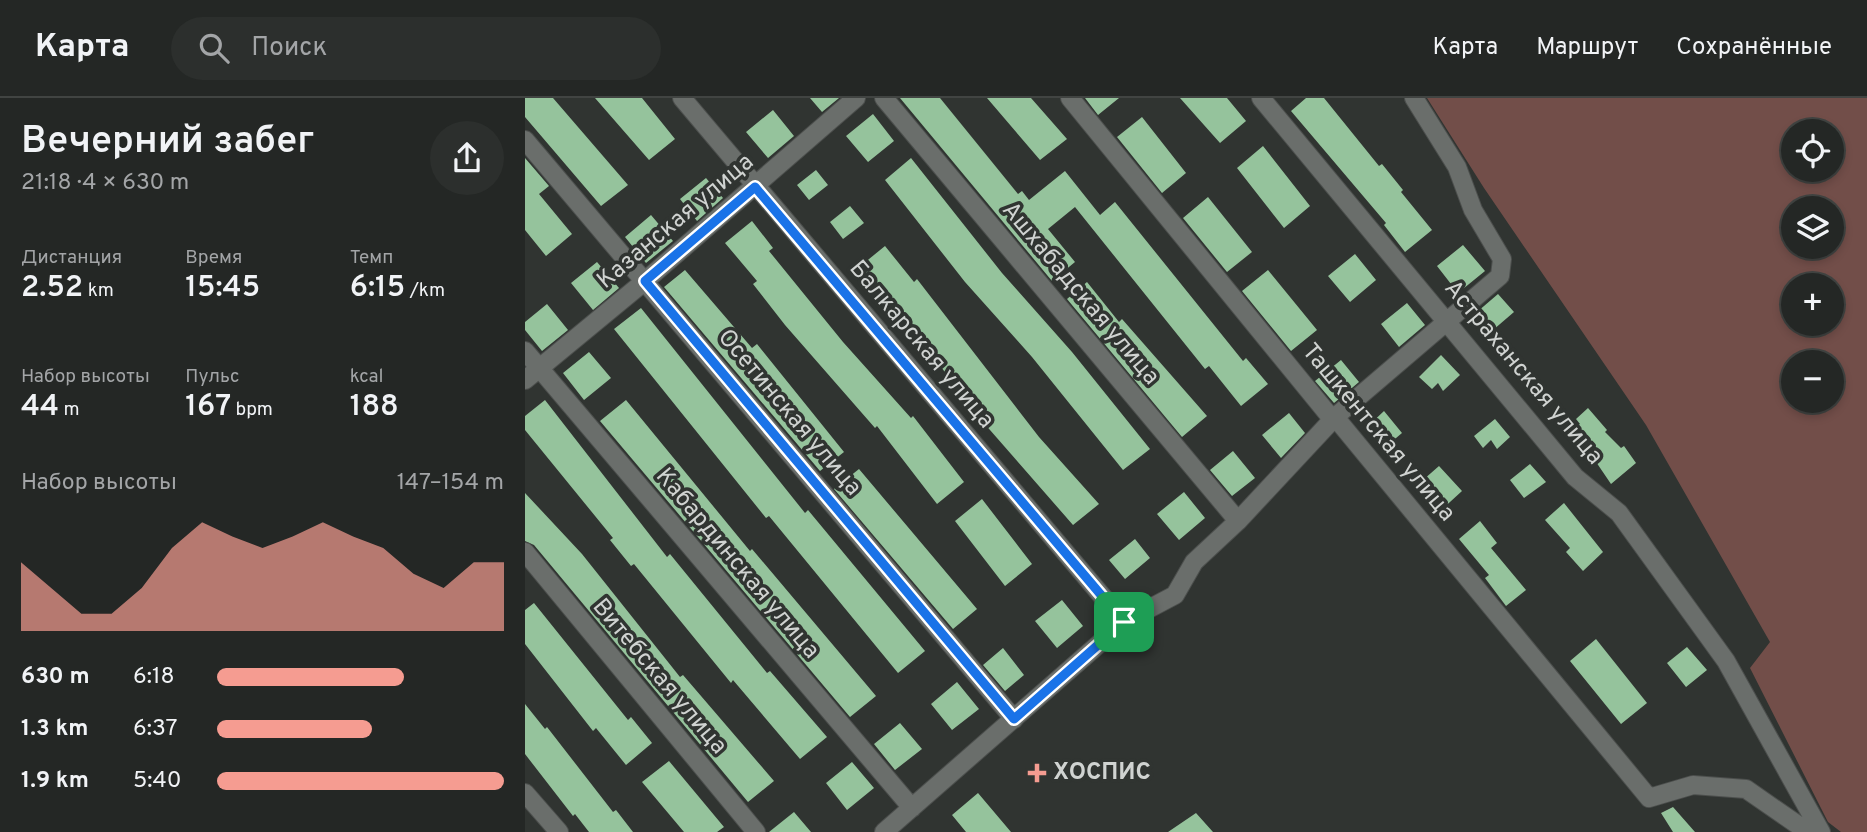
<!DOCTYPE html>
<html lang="ru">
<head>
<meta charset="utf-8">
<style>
  :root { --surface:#242725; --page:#2c2f2d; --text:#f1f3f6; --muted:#a3a5a7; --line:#414442; --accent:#f59c91 }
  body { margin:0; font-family:Overpass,sans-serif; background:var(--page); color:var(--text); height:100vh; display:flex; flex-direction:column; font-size:26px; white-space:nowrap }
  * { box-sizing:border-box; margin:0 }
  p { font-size:23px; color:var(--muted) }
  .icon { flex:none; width:38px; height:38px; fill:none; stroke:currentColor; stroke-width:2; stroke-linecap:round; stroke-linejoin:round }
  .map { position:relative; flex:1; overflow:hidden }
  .drawer { display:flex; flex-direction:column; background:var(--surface); width:525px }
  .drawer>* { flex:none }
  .tools { position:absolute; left:1256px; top:21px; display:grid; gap:14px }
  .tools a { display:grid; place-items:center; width:63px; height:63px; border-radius:50%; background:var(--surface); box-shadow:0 4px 10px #0003,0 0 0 2px var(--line); font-size:35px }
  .pin { position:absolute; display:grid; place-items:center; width:60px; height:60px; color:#fff; margin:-30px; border-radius:14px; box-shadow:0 4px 10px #0006 }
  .round { display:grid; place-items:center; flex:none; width:74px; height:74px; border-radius:37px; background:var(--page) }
  .overview { display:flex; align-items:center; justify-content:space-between; height:119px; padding:0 21px }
  h1 { font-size:38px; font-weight:600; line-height:52px }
  .metrics { display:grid; grid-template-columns:repeat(3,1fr); gap:10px; height:119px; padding:7px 21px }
  .metrics div { display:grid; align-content:center }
  .metrics b { font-size:30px; font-weight:600 }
  .metrics small { font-size:19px; font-weight:400 }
  .metrics p { font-size:19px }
  .chart { height:196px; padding:14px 21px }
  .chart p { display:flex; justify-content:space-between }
  .chart svg { width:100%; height:126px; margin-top:7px; fill:var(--accent); opacity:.7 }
  ul { padding:0 21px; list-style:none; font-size:23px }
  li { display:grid; grid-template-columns:112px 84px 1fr; align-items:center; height:52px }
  li i { height:18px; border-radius:9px; background:var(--accent) }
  header { display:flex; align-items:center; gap:42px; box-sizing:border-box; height:98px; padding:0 35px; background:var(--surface); border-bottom:2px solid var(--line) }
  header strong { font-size:33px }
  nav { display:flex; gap:38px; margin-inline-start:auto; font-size:24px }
  .search { width:490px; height:63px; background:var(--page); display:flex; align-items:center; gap:18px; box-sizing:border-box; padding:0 24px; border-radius:38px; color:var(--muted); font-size:26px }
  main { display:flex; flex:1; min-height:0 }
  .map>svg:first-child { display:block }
  .green { fill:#724e49; fill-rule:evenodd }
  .building { fill:#95c39c }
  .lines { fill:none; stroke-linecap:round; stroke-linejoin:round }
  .minor-casing { stroke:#4c4f4d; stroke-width:20 }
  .minor { stroke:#6a6e6b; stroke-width:18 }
  .route-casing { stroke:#fff; stroke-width:14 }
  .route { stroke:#1a73e8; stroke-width:9 }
  .poi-dot { fill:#f59c91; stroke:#303431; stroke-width:2.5 }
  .labels { text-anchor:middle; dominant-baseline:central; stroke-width:7; stroke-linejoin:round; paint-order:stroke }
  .street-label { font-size:24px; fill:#d0d3d1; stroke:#303431 }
  .poi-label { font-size:24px; font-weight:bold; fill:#d0d3d1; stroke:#303431; text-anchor:start }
</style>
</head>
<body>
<header>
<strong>Карта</strong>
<div class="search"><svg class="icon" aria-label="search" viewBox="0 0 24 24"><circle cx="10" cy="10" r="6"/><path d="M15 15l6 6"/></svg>Поиск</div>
<nav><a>Карта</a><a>Маршрут</a><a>Сохранённые</a></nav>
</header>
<main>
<section class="drawer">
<div class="overview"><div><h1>Вечерний забег</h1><p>21:18 · 4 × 630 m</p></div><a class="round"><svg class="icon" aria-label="share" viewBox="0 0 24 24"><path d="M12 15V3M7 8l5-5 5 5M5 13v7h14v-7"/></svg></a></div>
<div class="metrics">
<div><p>Дистанция</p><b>2.52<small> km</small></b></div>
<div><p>Время</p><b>15:45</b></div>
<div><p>Темп</p><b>6:15<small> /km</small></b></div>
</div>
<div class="metrics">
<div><p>Набор высоты</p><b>44<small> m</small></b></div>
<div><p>Пульс</p><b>167<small> bpm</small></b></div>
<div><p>kcal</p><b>188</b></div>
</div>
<div class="chart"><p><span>Набор высоты</span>147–154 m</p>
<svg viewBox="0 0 160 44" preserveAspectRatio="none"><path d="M0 44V20L10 29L20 38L30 38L40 29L50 15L60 6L70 11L80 15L90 11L100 6L110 11L120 15L130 24L140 29L150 20L160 20V44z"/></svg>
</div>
<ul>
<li><b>630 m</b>6:18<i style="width:65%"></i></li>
<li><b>1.3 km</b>6:37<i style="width:54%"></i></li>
<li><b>1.9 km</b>5:40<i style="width:100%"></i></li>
</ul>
</section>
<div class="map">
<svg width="1342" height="734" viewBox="0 0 1342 734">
  <rect width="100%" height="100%" fill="#303431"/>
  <path class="green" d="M902 0H1342V734H1316L1303 724 1225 570 1245 544 1121 327 959 90ZM1269 33H1307V72H1269ZM1269 110H1307V149H1269ZM1269 187H1307V226H1269ZM1269 264H1307V303H1269Z"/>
  <path class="building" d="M0 0H28L103 87 76 108 0 19Z
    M70 0H117L150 41 124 62Z
    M285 0H314L297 14Z
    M375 0H415L493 96 497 93 504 102 540 73 575 117 590 104 718 263 721 260 743 286 716 308 684 268 680 271 550 109 523 131 550 164 527 183Z
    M462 0H506L542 41 515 62Z
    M560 0H594L573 17Z
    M655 0H702L721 23 695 45Z
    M781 0H799L854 68 857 66 878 92 876 94 907 132 880 154 859 127 861 125 766 13Z
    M248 12 269 38 243 60 221 34Z
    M348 16 369 43 343 64 321 38Z
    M617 19 661 75 637 95 592 39Z
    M738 48 785 108 759 130 712 70Z
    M0 60 24 88 14 96 47 136 21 158 0 132Z
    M386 60 477 175 547 254 625 351 598 372 507 259 440 184 360 82Z
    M291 72 303 87 284 102 272 87Z
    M181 80 198 100 172 123 155 101Z
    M683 99 727 154 702 174 658 120Z
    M325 108 339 125 318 141 305 124Z
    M126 117 148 143 121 165 100 139Z
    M227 123 248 150 244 153 318 244 386 320 388 318 439 384 412 406 352 328 350 330 260 227 228 186 232 183 200 145Z
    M938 147 960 173 933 195 912 168Z
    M360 148 389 184 392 181 514 339 574 406 548 427 458 324 358 193 355 196 333 170Z
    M830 156 851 182 825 204 803 178Z
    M72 164 94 190 68 212 46 185Z
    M160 172 227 250 232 246 319 354 295 373 139 189Z
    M743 172 792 232 766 253 717 193Z
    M562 184 594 224 597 221 682 318 657 339 542 201Z
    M973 196 989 214 968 232 952 214Z
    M882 205 900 227 874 249 856 226Z
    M22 206 43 232 17 253 0 232V224Z
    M116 210 280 415 283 412 400 553 373 575 244 418 241 420 89 231Z
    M64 254 86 280 59 302 38 275Z
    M916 257 935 277 918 293 913 285 907 291 894 279Z
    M816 262 834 284 809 305 790 283Z
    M20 302 142 459 145 456 242 575 245 573 302 639 275 661 208 582 206 585 109 466 106 468 85 442 88 440 0 332V318Z
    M101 302 225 453 227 451 351 598 325 619 75 323Z
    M1063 310 1082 332 1080 334 1096 350 1099 348 1111 365 1086 386 1048 330 1055 326 1051 321Z
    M859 313 877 335 858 351 840 331Z
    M764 315 780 335 756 360 737 337Z
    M970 321 985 339 972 351 966 342 958 350 949 338Z
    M708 353 730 380 707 398 685 372Z
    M1005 366 1021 384 999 400 985 382Z
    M914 368 937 393 913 415 890 389Z
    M334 371 452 511 428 531 309 391Z
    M659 394 680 420 654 442 632 416Z
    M0 395 57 456 155 579 158 577 249 683 223 704 9 447 0 443Z
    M457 401 507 466 480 488 430 423Z
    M1039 405 1078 454 1058 473 1041 454 1045 450 1020 422Z
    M955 423 972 445 966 450 1001 492 981 508 960 480 964 477 934 441Z
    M610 441 625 460 600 481 584 462Z
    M537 502 558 528 532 550 510 523Z
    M9 505 103 622 106 619 127 645 101 667 71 630 68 633 0 546V512Z
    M1071 541 1122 605 1096 626 1045 563Z
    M1162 549 1182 572 1161 589 1142 565Z
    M478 550 499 577 480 593 458 567Z
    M432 584 454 611 427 632 406 606Z
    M0 606 20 631 22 629 88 714 91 712 108 734H64L50 716 48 718 0 656Z
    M375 625 397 651 370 672 349 646Z
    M144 663 199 729 192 734H159L117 684Z
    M327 664 349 690 322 712 301 685Z
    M453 695 486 734H441L427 717Z
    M1148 709 1170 734H1148L1136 715Z
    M269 714 286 734H244Z
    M671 715 688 734H643Z"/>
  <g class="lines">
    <defs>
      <path id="minor" d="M157 0 599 524
        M359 0 713 423
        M545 0 803 316 810 319 1124 700 1168 687 1221 691 1283 734
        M736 0 1050 379 1094 415 1201 563 1296 734
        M0 42 489 621
        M0 253 387 710
        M0 282 120 183 331 0
        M0 454 231 734
        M0 695 34 734
        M359 734 599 524 650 497 669 464 713 423 810 319 975 178 977 161 948 112 932 69 889 0"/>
    </defs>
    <use href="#minor" class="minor-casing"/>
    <use href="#minor" class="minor"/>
  </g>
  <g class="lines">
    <defs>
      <path id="route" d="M230 89 599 524 489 621 120 183Z"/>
    </defs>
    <use href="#route" class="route-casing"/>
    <use href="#route" class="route"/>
  </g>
  <path class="poi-dot" d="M508.5 664.5h7v7h7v7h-7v7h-7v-7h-7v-7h7z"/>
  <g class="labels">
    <g class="street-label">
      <text transform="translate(151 124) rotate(-40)">Казанская улица</text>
      <text transform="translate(555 196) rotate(50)">Ашхабадская улица</text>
      <text transform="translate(396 247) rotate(50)">Балкарская улица</text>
      <text transform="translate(998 275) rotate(50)">Астраханская улица</text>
      <text transform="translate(264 315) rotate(50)">Осетинская улица</text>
      <text transform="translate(853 335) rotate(50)">Ташкентская улица</text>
      <text transform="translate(212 466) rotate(50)">Кабардинская улица</text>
      <text transform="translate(134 579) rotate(50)">Витебская улица</text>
    </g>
    <g class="poi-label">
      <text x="528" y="675">ХОСПИС</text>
    </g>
  </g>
</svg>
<div class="tools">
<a><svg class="icon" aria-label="locate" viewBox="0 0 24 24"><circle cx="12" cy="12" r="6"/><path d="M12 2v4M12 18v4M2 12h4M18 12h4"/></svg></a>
<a><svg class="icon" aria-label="layers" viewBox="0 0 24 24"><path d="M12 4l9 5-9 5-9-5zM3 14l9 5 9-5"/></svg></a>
<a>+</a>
<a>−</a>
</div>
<div class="pin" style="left:599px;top:524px;background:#1e9e55"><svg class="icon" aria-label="arrive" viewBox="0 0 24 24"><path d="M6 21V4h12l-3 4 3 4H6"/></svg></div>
</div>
</main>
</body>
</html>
